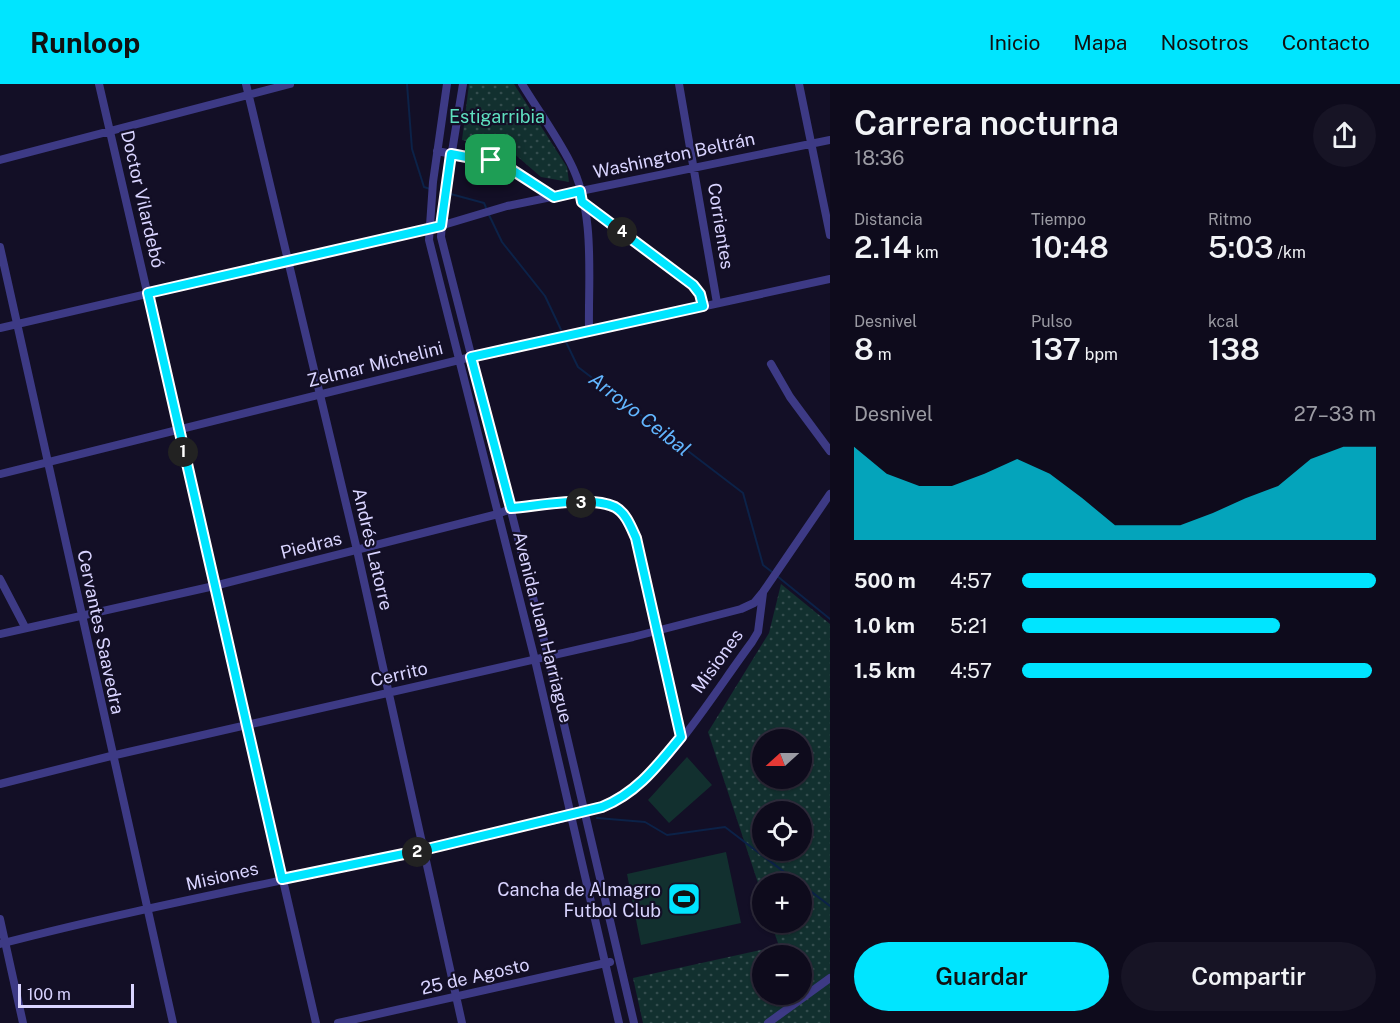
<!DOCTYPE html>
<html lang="es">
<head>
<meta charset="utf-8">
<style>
  :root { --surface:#0e0b1c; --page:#171425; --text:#f1f3f6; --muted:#9b9ba3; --line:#2e2b3b; --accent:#00e5ff }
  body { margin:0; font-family:"Public Sans",sans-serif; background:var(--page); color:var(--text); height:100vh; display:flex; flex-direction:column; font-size:22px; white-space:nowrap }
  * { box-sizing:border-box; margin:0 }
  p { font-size:20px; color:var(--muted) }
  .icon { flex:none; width:33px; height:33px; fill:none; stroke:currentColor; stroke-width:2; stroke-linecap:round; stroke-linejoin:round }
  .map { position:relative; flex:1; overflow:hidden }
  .side { display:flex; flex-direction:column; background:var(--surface); width:570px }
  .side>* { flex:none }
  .needle { width:39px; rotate:249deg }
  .buttons { position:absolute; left:752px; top:645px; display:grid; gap:12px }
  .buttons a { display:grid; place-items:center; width:60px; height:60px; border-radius:50%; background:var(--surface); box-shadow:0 2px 4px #0004,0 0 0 2px var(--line); font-size:30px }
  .scale { position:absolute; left:18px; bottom:15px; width:116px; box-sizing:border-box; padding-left:6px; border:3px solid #d9d4ff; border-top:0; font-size:16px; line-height:21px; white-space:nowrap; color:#d9d4ff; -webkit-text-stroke:4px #130f26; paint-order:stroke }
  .pin { position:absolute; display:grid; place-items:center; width:51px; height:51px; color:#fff; margin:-26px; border-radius:12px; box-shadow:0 3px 9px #0006 }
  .km { position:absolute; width:30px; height:30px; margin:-15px; border-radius:50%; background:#222; color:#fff; font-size:16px; line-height:30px; text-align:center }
  .round { display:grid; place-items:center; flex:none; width:63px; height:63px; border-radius:32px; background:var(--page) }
  .overview { display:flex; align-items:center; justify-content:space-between; height:102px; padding:0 24px }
  h1 { font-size:33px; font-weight:600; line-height:45px }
  .metrics { display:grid; grid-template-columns:repeat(3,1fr); gap:9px; height:102px; padding:6px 24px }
  .metrics div { display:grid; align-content:center }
  .metrics b { font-size:30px; font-weight:600 }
  .metrics small { font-size:16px; font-weight:400 }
  .metrics p { font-size:16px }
  .chart { height:168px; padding:12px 24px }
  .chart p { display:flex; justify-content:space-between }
  .chart svg { width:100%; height:108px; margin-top:6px; fill:var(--accent); opacity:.7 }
  .primary-button { display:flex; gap:12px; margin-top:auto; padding:12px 24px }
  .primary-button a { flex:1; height:69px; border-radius:36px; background:var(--accent); color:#111; font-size:24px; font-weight:600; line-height:69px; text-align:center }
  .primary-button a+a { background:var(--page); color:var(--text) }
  ul { padding:0 24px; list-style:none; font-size:20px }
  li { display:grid; grid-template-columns:96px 72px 1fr; align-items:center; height:45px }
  li i { height:15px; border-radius:8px; background:var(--accent) }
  header { display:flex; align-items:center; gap:36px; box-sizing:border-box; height:84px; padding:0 30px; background:var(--accent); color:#111 }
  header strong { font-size:28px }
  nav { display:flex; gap:33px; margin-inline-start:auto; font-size:21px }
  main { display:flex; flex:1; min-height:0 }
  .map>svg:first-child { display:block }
  .green { fill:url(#green-dots); fill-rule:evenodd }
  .pitch { fill:#12302f }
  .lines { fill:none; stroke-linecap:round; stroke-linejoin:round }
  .stream { stroke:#0c2248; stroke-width:2 }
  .minor { stroke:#3d3a85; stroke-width:8 }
  .route-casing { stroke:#fff; stroke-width:12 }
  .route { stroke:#00e5ff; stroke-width:8 }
  .labels { text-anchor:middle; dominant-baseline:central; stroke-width:4.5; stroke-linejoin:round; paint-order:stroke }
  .park-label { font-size:18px; fill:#5fe0c0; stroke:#130f26 }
  .street-label { font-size:18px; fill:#d9d4ff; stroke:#130f26 }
  .poi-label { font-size:18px; fill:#d9d4ff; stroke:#130f26; text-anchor:end }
  .water-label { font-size:20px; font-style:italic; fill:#62b6ff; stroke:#130f26 }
</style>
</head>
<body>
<header>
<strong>Runloop</strong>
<nav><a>Inicio</a><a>Mapa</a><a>Nosotros</a><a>Contacto</a></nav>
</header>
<main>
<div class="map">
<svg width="830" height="939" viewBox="0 0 830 939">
  <defs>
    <pattern id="green-dots" width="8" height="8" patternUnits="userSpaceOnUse" patternTransform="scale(1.5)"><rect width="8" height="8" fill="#12302f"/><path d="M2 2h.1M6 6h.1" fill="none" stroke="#344d4e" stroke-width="1.8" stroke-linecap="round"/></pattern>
  </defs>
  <rect width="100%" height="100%" fill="#130f26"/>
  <path class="green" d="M469 0H514L567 83 569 98 541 93 511 67 462 56Z
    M781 500 830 540V939H643L633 894 779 862 771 839 801 838V800H762V811L708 648 769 549ZM762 656H801V694H762ZM762 728H801V766H762ZM762 872H801V910H762Z"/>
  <path class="pitch" d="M687 673 712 701 669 739 648 716Z
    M726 768 741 839 641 861 627 790Z"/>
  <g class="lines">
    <path class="stream" d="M407 0 412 65 424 103 430 105
      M447 109 484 119 487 126
      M489 131 502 158 545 212 563 250
      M565 256 578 283 743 409 763 481 772 488
      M777 492 830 535
      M597 734 645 738 667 751 725 743 800 800
      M801 800 830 822"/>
    <path class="minor" d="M99 0 316 939
      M246 0 357 466 462 939
      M447 0 433 98 429 156 535 576 619 939
      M463 0 443 123 441 153 548 572 634 939
      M522 0C538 26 556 51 570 78 596 128 588 193 589 246
      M679 0 717 219
      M799 0 830 151
      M437 67 503 80 554 113
      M0 76 290 0
      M583 119 693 201 700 210 703 222
      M0 163 173 939
      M0 244 440 142 507 122 830 56
      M771 280 790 313 830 367
      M0 390 471 273 830 195
      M0 495 25 543
      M0 550 214 502 498 430C521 419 591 412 615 423 626 429 631 443 636 454L681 653
      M0 700 111 672 633 553 741 525 754 519 763 508 830 410
      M0 835 23 939
      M0 860C161 818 325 790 487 751 520 743 596 731 622 714 671 682 716 606 752 558L758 548 763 509
      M338 939 610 878
      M768 939 830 894"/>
  </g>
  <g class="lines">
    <defs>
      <path id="route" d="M451 70 503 80 554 113 580 107 582 118 693 201 700 210 703 222 471 273 511 424C539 422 590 411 615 423 626 429 631 443 636 454L681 653C657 682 637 709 602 723L423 766 282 795 148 209 441 142Z"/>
    </defs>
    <use href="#route" class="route-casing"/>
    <use href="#route" class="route"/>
  </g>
  <defs>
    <symbol id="stadium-square" viewBox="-11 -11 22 22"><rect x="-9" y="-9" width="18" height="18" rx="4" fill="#00e5ff" stroke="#130f26"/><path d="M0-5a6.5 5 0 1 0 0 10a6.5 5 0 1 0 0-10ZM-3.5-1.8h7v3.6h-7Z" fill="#111"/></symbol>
  </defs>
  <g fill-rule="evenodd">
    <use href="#stadium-square" x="665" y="796" width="38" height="38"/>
  </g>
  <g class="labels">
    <g class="park-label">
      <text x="497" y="32">Estigarribia</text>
    </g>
    <g class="street-label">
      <text transform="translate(674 71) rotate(-12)">Washington Beltrán</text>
      <text transform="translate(143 115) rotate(77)">Doctor Vilardebó</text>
      <text transform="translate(721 142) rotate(81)">Corrientes</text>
      <text transform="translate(375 280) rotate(-14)">Zelmar Michelini</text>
      <text transform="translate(311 461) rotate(-14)">Piedras</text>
      <text transform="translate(373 465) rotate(77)">Andrés Latorre</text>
      <text transform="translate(543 543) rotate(76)">Avenida Juan Harriague</text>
      <text transform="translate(101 548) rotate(78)">Cervantes Saavedra</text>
      <text transform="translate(717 577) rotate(-54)">Misiones</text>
      <text transform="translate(399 590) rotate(-13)">Cerrito</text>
      <text transform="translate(222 792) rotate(-13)">Misiones</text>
      <text transform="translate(475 892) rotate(-13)">25 de Agosto</text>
    </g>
    <g class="poi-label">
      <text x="661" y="805">Cancha de Almagro<tspan x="661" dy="21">Futbol Club</tspan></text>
    </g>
    <g class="water-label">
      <text transform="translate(640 330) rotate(38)">Arroyo Ceibal</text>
    </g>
  </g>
</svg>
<div class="buttons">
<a><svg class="needle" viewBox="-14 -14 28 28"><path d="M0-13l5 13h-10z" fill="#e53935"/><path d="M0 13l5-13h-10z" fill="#9b9ba3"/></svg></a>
<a><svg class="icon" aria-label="locate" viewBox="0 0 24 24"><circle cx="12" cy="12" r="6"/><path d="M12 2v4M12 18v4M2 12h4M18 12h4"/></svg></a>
<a>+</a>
<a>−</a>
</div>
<div class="scale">100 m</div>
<div class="pin" style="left:491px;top:76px;background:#1e9e55"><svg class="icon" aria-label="arrive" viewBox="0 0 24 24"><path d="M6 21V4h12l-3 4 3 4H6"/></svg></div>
<b class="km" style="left:183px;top:368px">1</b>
<b class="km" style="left:417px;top:768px">2</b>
<b class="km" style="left:581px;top:419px">3</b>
<b class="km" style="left:622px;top:148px">4</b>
</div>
<section class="side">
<div class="overview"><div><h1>Carrera nocturna</h1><p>18:36</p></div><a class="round"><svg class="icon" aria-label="share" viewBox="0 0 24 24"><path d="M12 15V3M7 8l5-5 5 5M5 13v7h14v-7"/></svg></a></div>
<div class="metrics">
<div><p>Distancia</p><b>2.14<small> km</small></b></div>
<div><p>Tiempo</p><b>10:48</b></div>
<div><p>Ritmo</p><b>5:03<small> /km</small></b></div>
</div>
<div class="metrics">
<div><p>Desnivel</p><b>8<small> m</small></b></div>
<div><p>Pulso</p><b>137<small> bpm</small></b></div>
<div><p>kcal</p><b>138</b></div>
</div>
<div class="chart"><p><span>Desnivel</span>27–33 m</p>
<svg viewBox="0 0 160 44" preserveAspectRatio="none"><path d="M0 44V6L10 17L20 22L30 22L40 17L50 11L60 17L70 27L80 38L90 38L100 38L110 33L120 27L130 22L140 11L150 6L160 6V44z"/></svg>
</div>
<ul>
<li><b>500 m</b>4:57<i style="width:100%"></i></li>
<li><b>1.0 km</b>5:21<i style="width:73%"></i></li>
<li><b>1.5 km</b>4:57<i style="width:99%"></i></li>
</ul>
<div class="primary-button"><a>Guardar</a><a>Compartir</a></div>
</section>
</main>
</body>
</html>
